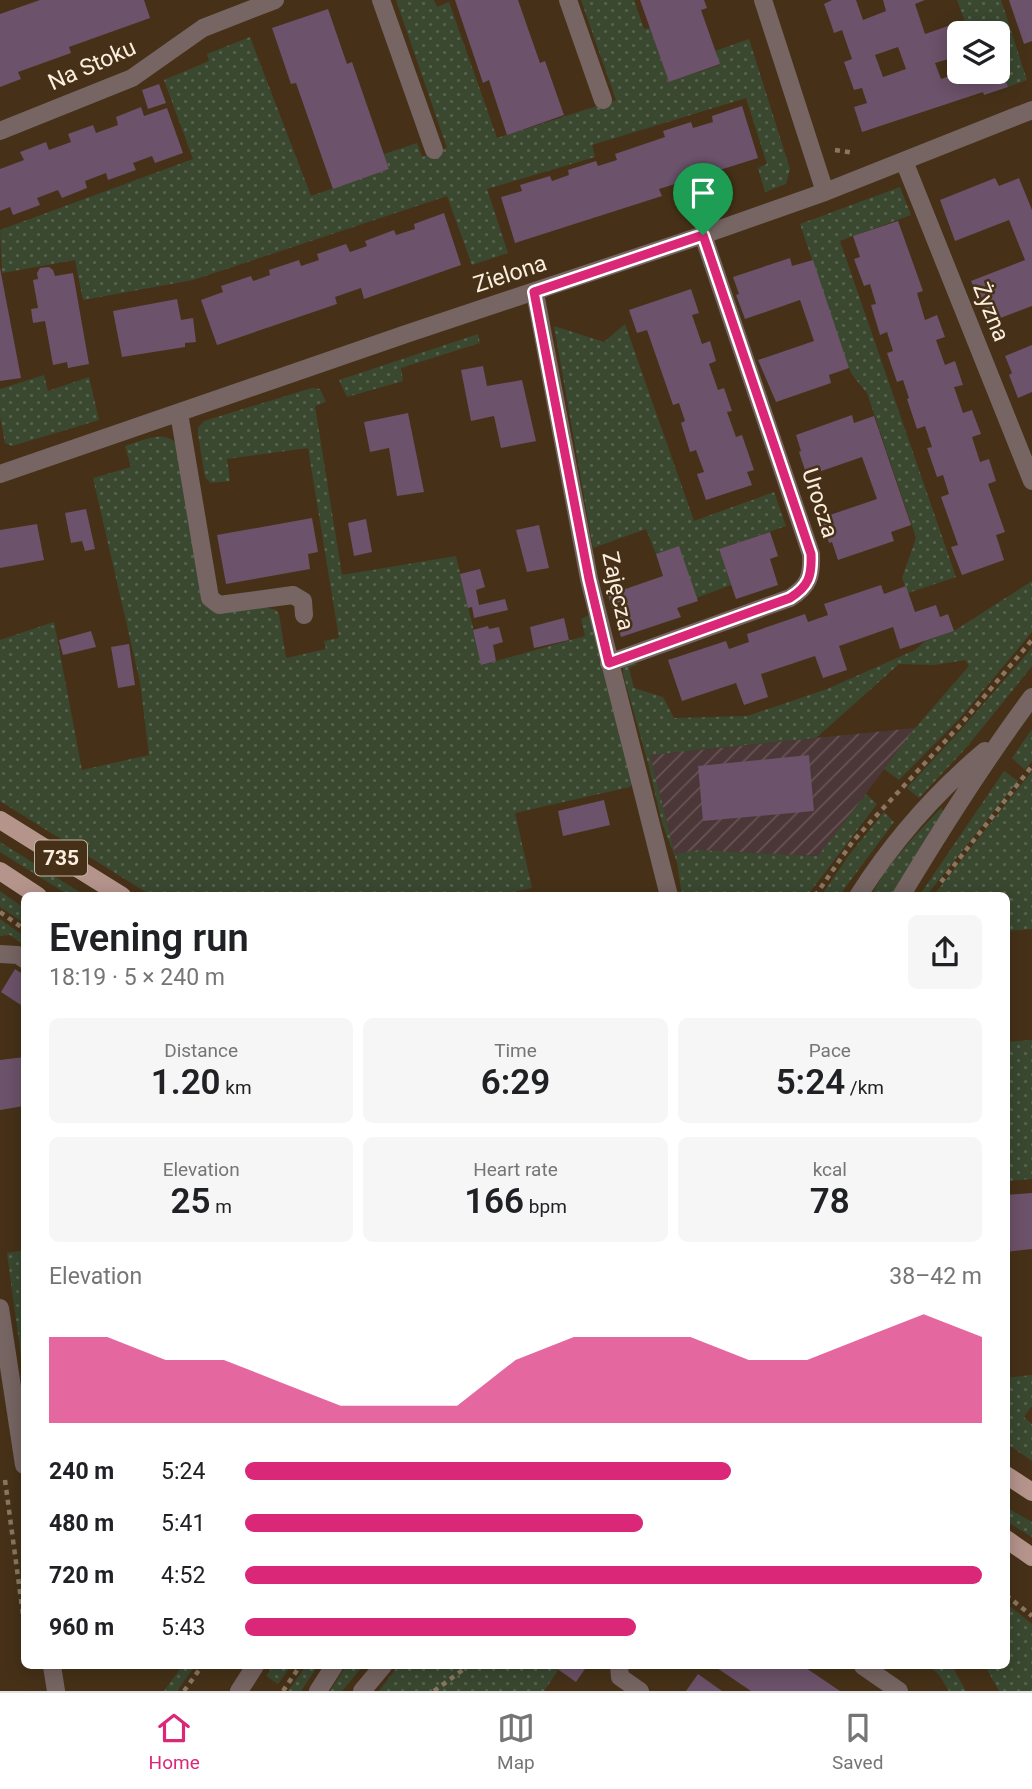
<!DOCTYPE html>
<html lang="en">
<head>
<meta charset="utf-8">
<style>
  :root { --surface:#fff; --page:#f6f6f6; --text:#202124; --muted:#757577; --line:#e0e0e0; --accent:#db2777 }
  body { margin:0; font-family:Roboto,sans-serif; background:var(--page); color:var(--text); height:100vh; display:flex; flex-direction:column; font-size:26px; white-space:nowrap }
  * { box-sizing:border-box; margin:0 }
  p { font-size:23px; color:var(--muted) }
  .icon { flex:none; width:38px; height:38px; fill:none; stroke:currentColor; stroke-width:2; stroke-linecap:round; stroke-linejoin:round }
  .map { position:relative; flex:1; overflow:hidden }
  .sheet { position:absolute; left:21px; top:892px; width:989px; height:777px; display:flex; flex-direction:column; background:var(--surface); border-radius:10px; box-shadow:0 4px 18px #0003 }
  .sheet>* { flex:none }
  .buttons { position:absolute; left:947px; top:21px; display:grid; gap:14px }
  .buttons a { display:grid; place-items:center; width:63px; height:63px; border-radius:10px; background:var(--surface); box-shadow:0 4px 18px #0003; font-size:35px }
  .pin { position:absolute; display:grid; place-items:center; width:60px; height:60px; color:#fff; margin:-72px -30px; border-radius:50% 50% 50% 0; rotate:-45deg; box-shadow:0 0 7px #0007 }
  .pin .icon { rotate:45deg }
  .round { display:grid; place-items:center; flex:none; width:74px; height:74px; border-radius:10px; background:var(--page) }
  .headline { display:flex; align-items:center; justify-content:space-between; height:119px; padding:0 28px }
  h1 { font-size:38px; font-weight:600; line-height:52px }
  .metrics { display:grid; grid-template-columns:repeat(3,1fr); gap:10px; height:119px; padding:7px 28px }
  .metrics div { display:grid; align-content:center; border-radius:10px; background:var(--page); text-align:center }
  .metrics b { font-size:35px; font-weight:600 }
  .metrics small { font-size:19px; font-weight:400 }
  .metrics p { font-size:19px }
  .chart { height:196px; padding:14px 28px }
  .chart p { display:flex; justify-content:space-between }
  .chart svg { width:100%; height:126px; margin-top:7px; fill:var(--accent); opacity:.7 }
  ul { padding:0 28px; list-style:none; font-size:23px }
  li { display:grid; grid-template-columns:112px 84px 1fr; align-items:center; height:52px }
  li i { height:18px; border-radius:9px; background:var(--accent) }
  .tab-bar { display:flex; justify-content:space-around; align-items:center; height:98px; border-top:2px solid var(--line); background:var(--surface); font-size:19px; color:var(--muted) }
  .tab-bar a { display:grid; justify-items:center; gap:4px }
  .tab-bar .selected { color:var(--accent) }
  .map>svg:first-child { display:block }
  .industrial { fill:url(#industrial-furrows) }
  .grass { fill:url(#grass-dots) }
  .building { fill:#6c526a; fill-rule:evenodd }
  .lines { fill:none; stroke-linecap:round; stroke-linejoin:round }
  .path { stroke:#897762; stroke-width:4.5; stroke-dasharray:5 5; stroke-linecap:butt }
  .minor { stroke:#766562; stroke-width:18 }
  .major { stroke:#b5948c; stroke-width:18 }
  .route-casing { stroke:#fff; stroke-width:14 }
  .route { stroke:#db2777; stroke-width:9 }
  .labels { text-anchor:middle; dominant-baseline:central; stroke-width:5; stroke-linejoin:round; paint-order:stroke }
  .shield { fill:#463118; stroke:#c5b5a3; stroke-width:2 }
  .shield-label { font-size:21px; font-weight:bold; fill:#fceedf }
  .street-label { font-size:23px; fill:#fceedf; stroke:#463118 }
</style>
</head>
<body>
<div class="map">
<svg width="1032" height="1691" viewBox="0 0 1032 1691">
  <defs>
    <pattern id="industrial-furrows" width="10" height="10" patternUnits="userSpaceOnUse" patternTransform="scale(1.75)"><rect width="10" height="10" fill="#4c3738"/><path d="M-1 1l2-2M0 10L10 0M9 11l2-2" fill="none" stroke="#675454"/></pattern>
    <pattern id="grass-dots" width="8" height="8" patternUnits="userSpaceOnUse" patternTransform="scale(1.75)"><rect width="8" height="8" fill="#3a4830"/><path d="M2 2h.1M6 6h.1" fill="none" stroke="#57634e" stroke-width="1.8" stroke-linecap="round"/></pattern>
  </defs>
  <rect width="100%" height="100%" fill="#463118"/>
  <path class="industrial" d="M915 728 819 856 699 850 675 854 650 755Z"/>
  <path class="grass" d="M396 0H434L437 7 449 2 497 138 616 100 581 0H634L644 29 650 28 669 82 720 65 715 51 749 39 790 169 786 184 765 192 758 168 767 164 746 98 592 145 595 157 487 189 508 253 472 265 447 196 193 280 83 300 75 260 2 273 0 230 193 159 164 80 209 61 207 54 250 37 311 196 389 169 384 154 417 143 422 157 447 148Z
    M957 0H1001L1027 80 1008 87 998 60V33H969Z
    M900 187 911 215 840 241 956 577 908 593 902 578 916 538 867 393 853 376 849 368 800 224Z
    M625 324 694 521 774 492 786 526 719 549 731 585 696 598 678 547 656 554 646 529 593 548 554 326 604 342Z
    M478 334 480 343 401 368 403 381 347 397 339 380Z
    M44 375 48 391 89 377 99 420 12 446 5 443 0 417V389Z
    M312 388 320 389 326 402 315 406 342 575 456 556 482 665 585 636 581 619 589 615 634 780 630 787 515 813 532 888 493 896H152L0 801V640L54 622 82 770 149 755 140 682 93 478 131 467 125 446C140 442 161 430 175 442L203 592 276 610 279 614 286 658 326 649 324 641 339 638 308 448 227 459 230 481 211 483 205 477 198 434V428L204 421Z
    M1032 581V632L960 718 899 780 884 769 915 728 969 666 965 660 934 665 899 664 816 738 650 755 675 854 699 850 818 856 866 794 877 804 807 896H682L677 862 662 823 648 763 623 674V667L631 663 638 664 629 668 634 688 663 697 674 718 747 716 827 689 915 650 925 641 954 631Z
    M1032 648V666L966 748 919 798 907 788 966 724Z
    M1032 729V761L1025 770 1012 758Z
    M1004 771 1018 781 926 896H919Z
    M1032 771V929L1006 931V896H933Z
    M941 808 947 814 890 896H871C888 862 915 836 941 808Z
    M884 812 894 822 839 896H821L849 855Z
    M0 842 86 896H70L0 852Z
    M0 891 24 908V923L0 907Z
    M0 919 24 936V945L10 935 0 936Z
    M1032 1040V1179L1006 1181V1042Z
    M24 1250V1379L7 1253Z
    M1032 1375V1406L1024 1417 1032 1424V1461L1006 1443V1378Z
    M1006 1507 1032 1522V1537L1006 1521Z
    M1006 1603 1032 1624V1691H999L985 1666H1006Z
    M182 1666H195L177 1691H164Z
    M273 1666H291L278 1684 266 1676Z
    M306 1666H318L301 1691H288Z
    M346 1666H363L342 1691H330Z
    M398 1666H561L544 1691H379Z
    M929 1666H952L966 1691H949L939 1675Z"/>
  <path class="building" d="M40 0H144L150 18 69 47 71 53 18 72 21 79 0 87V14Z
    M455 0H518L540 63 545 61 564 115 507 135 489 80 483 83Z
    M640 0H704L707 8 701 10 720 64 669 82Z
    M832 0H856L863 20 886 11 883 0H925L915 4 925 34 954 24 959 38V56L935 63 941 79 961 72H998V58L1008 87 984 95 983 92 862 132 854 107 867 103 862 88 854 90 844 62 852 59 842 30 834 33 829 18 824 4ZM898 47 906 69 883 77 875 55Z
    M1009 0H1032V41L1024 44Z
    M328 9 347 64 352 62 389 169 333 189 296 83 291 84 272 28Z
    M159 84 166 103 148 109 142 90Z
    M742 106 758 158 659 189 662 196 515 243 501 197 522 191 520 185 550 176 552 181 569 175 568 170 596 161 598 166 617 160 615 154 665 137 663 131 691 122 693 128 713 122 712 116Z
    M141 107 144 116 167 108 183 153 155 163 152 156 133 163 136 170 108 180 106 173 85 181 87 188 62 198 58 190 37 198 40 205 13 215 10 207 0 211V169L24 160 20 152 46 142 49 150 71 142 68 134 93 125 96 133 118 125 116 117Z
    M995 178 999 186 1019 178 1032 210V306L990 322 971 281 1025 260 1009 220 955 241 940 200Z
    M444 213 461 265 364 299 361 288 335 297 337 304 217 345 201 300 223 292 221 286 251 276 253 281 270 275 269 270 299 260 301 266 319 260 317 254 346 244 350 252 367 246 365 241 394 230 396 235 415 229 414 224Z
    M898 221 923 291 917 293 925 320 937 315 945 337 936 340 945 365 955 361 963 385 954 387 963 413 972 410 981 434 972 437 980 462 989 459 996 481 988 484 1005 532 996 535 1004 560 962 575 951 547 958 545 941 497 949 494 943 475 937 477 927 448 932 447 925 426 917 429 907 399 909 398 903 380 897 382 887 353 893 351 887 332 880 335 871 305 876 304 870 284 864 286 854 259 860 257 853 236Z
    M790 258 792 266 813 260 849 368 829 375 831 383 776 402 758 360 814 341 800 300 745 319 736 295 739 294 733 277Z
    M49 267 53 270 55 276 73 273 89 364 68 368 67 362 53 365 45 321 33 323 31 309 38 308 33 280 38 279 37 273 40 268Z
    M0 268 21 378 0 381Z
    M691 289 699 313 692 315 702 344 710 341 716 361 709 364 718 390 724 388 732 411 727 412 736 437 742 435 754 470 747 472 752 485 706 500 697 474 704 472 696 450 690 452 681 423 685 421 679 403 673 405 647 330 637 333 629 310Z
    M177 299 181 320 193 318 196 342 185 343V347L122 357 113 311Z
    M1032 345V392L1018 398 1009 375 1012 373 1005 356Z
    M483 366 487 386 522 380 536 441 501 448 494 416 471 421 461 370Z
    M408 413 424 492 397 496 389 448 370 452 364 422Z
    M852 415 854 423 874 416 911 525 891 532 894 541 838 560 832 542 829 543 821 518 877 499 862 457 807 476 799 452 801 451 796 435Z
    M86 509 95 549 85 551 82 541 71 543 65 513Z
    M312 518 318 552 308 554 310 569 226 584 217 535Z
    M366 519 372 552 354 556 348 523Z
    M37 524 44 560 0 568V530Z
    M539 525 549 568 527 572 516 530Z
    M770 532 778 556 770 559 778 585 736 599 719 549Z
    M679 546 698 601 677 608 681 617 621 637 608 595 663 576 656 554Z
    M480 569 485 587 476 590 479 605 505 599 508 610 474 618 472 607 468 608 460 574Z
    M881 585 884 594 906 586 915 612 936 605 940 617 948 614 954 631 900 649 893 627 839 646 847 670 823 678 815 656 761 674 768 697 744 705 736 683 682 701 668 660 726 641 729 649 749 642 747 634 805 614 808 622 828 615 824 604Z
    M564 618 569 640 534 648 530 627Z
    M488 626 489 629 499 627 503 642 493 645 496 661 481 665 473 630Z
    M91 631 96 647 63 655 59 640Z
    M129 644 135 685 118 688 111 647Z
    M809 755 814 811 703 821 698 766Z
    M604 800 610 825 563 836 558 811Z
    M15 969 24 975V1007L1 992Z
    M24 1057V1106L0 1110V1060Z
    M1032 1193V1249L1006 1252V1195Z
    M557 1666H587L576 1682 556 1668Z
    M714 1666H803L840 1691H751Z
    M698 1674 722 1691H686Z"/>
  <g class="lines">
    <path class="path" d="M835 150 854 153
      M941 882 1032 766
      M815 896 853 841 961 724 1032 640
      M0 912 24 929
      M5 1480 24 1622
      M1006 1595 1032 1616
      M184 1691 202 1666
      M283 1691 300 1666
      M434 1691 468 1666"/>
    <path class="minor" d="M381 0 434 150
      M568 0 603 100
      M763 0 825 192
      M0 131 132 78 203 28 275 0
      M904 161 1032 481
      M535 293 589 579 669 896
      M179 413 210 598 219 605 293 595 303 601 304 615
      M0 474 406 334 703 235 825 192 1032 110
      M609 663 790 598C809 586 812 576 811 554L703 235
      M858 896C893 841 935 793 985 751
      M901 896C942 828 984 761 1032 697
      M0 954 18 955 24 959
      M0 1308 24 1465
      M52 1666 56 1691
      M619 1666 620 1677 640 1691
      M863 1666 899 1691
      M239 1691 255 1666
      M318 1691 334 1666
      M362 1691 383 1666"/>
    <path class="major" d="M0 820 122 896
      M0 871 38 896
      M1006 1475 1032 1492
      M1006 1539 1032 1557"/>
  </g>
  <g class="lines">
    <defs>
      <path id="route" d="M703 235 811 554C812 576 809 586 790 598L609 663 589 579 534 292Z"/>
    </defs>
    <use href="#route" class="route-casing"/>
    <use href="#route" class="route"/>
  </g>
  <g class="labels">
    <rect class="shield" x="35" y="840.5" width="52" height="35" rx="5"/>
    <g class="shield-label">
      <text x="61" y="858">735</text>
    </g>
    <g class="street-label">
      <text transform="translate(92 65) rotate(-24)">Na Stoku</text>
      <text transform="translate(510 274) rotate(-18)">Zielona</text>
      <text transform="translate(991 312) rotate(68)">Żyzna</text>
      <text transform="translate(820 503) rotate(72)">Urocza</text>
      <text transform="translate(618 591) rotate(78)">Zajęcza</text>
    </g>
  </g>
</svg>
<div class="buttons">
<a><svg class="icon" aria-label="layers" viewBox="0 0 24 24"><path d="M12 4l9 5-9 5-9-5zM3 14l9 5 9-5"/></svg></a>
</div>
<div class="pin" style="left:703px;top:235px;background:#1e9e55"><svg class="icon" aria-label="arrive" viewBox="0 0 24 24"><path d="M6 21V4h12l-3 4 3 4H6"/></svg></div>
<section class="sheet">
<div class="headline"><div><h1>Evening run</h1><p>18:19 · 5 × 240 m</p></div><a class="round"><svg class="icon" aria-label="share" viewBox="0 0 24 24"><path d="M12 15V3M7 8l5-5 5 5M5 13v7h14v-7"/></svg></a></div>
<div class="metrics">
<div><p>Distance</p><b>1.20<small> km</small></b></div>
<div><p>Time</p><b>6:29</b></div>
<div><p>Pace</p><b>5:24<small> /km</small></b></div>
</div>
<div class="metrics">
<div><p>Elevation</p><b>25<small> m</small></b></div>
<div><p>Heart rate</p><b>166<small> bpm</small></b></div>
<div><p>kcal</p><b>78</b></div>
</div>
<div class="chart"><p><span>Elevation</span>38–42 m</p>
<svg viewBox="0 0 160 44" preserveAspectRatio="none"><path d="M0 44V14L10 14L20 22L30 22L40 30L50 38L60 38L70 38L80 22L90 14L100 14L110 14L120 22L130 22L140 14L150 6L160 14V44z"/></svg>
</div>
<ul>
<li><b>240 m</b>5:24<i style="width:66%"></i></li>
<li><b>480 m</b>5:41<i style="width:54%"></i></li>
<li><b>720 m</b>4:52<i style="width:100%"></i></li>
<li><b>960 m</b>5:43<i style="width:53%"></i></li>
</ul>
</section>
</div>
<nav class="tab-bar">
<a class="selected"><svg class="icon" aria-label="home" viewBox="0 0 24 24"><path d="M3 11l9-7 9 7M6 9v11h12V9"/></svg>Home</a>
<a><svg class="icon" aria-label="map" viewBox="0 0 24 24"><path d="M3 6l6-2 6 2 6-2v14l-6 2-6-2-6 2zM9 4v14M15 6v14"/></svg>Map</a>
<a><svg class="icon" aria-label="saved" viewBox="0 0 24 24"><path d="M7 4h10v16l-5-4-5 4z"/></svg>Saved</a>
</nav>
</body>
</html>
